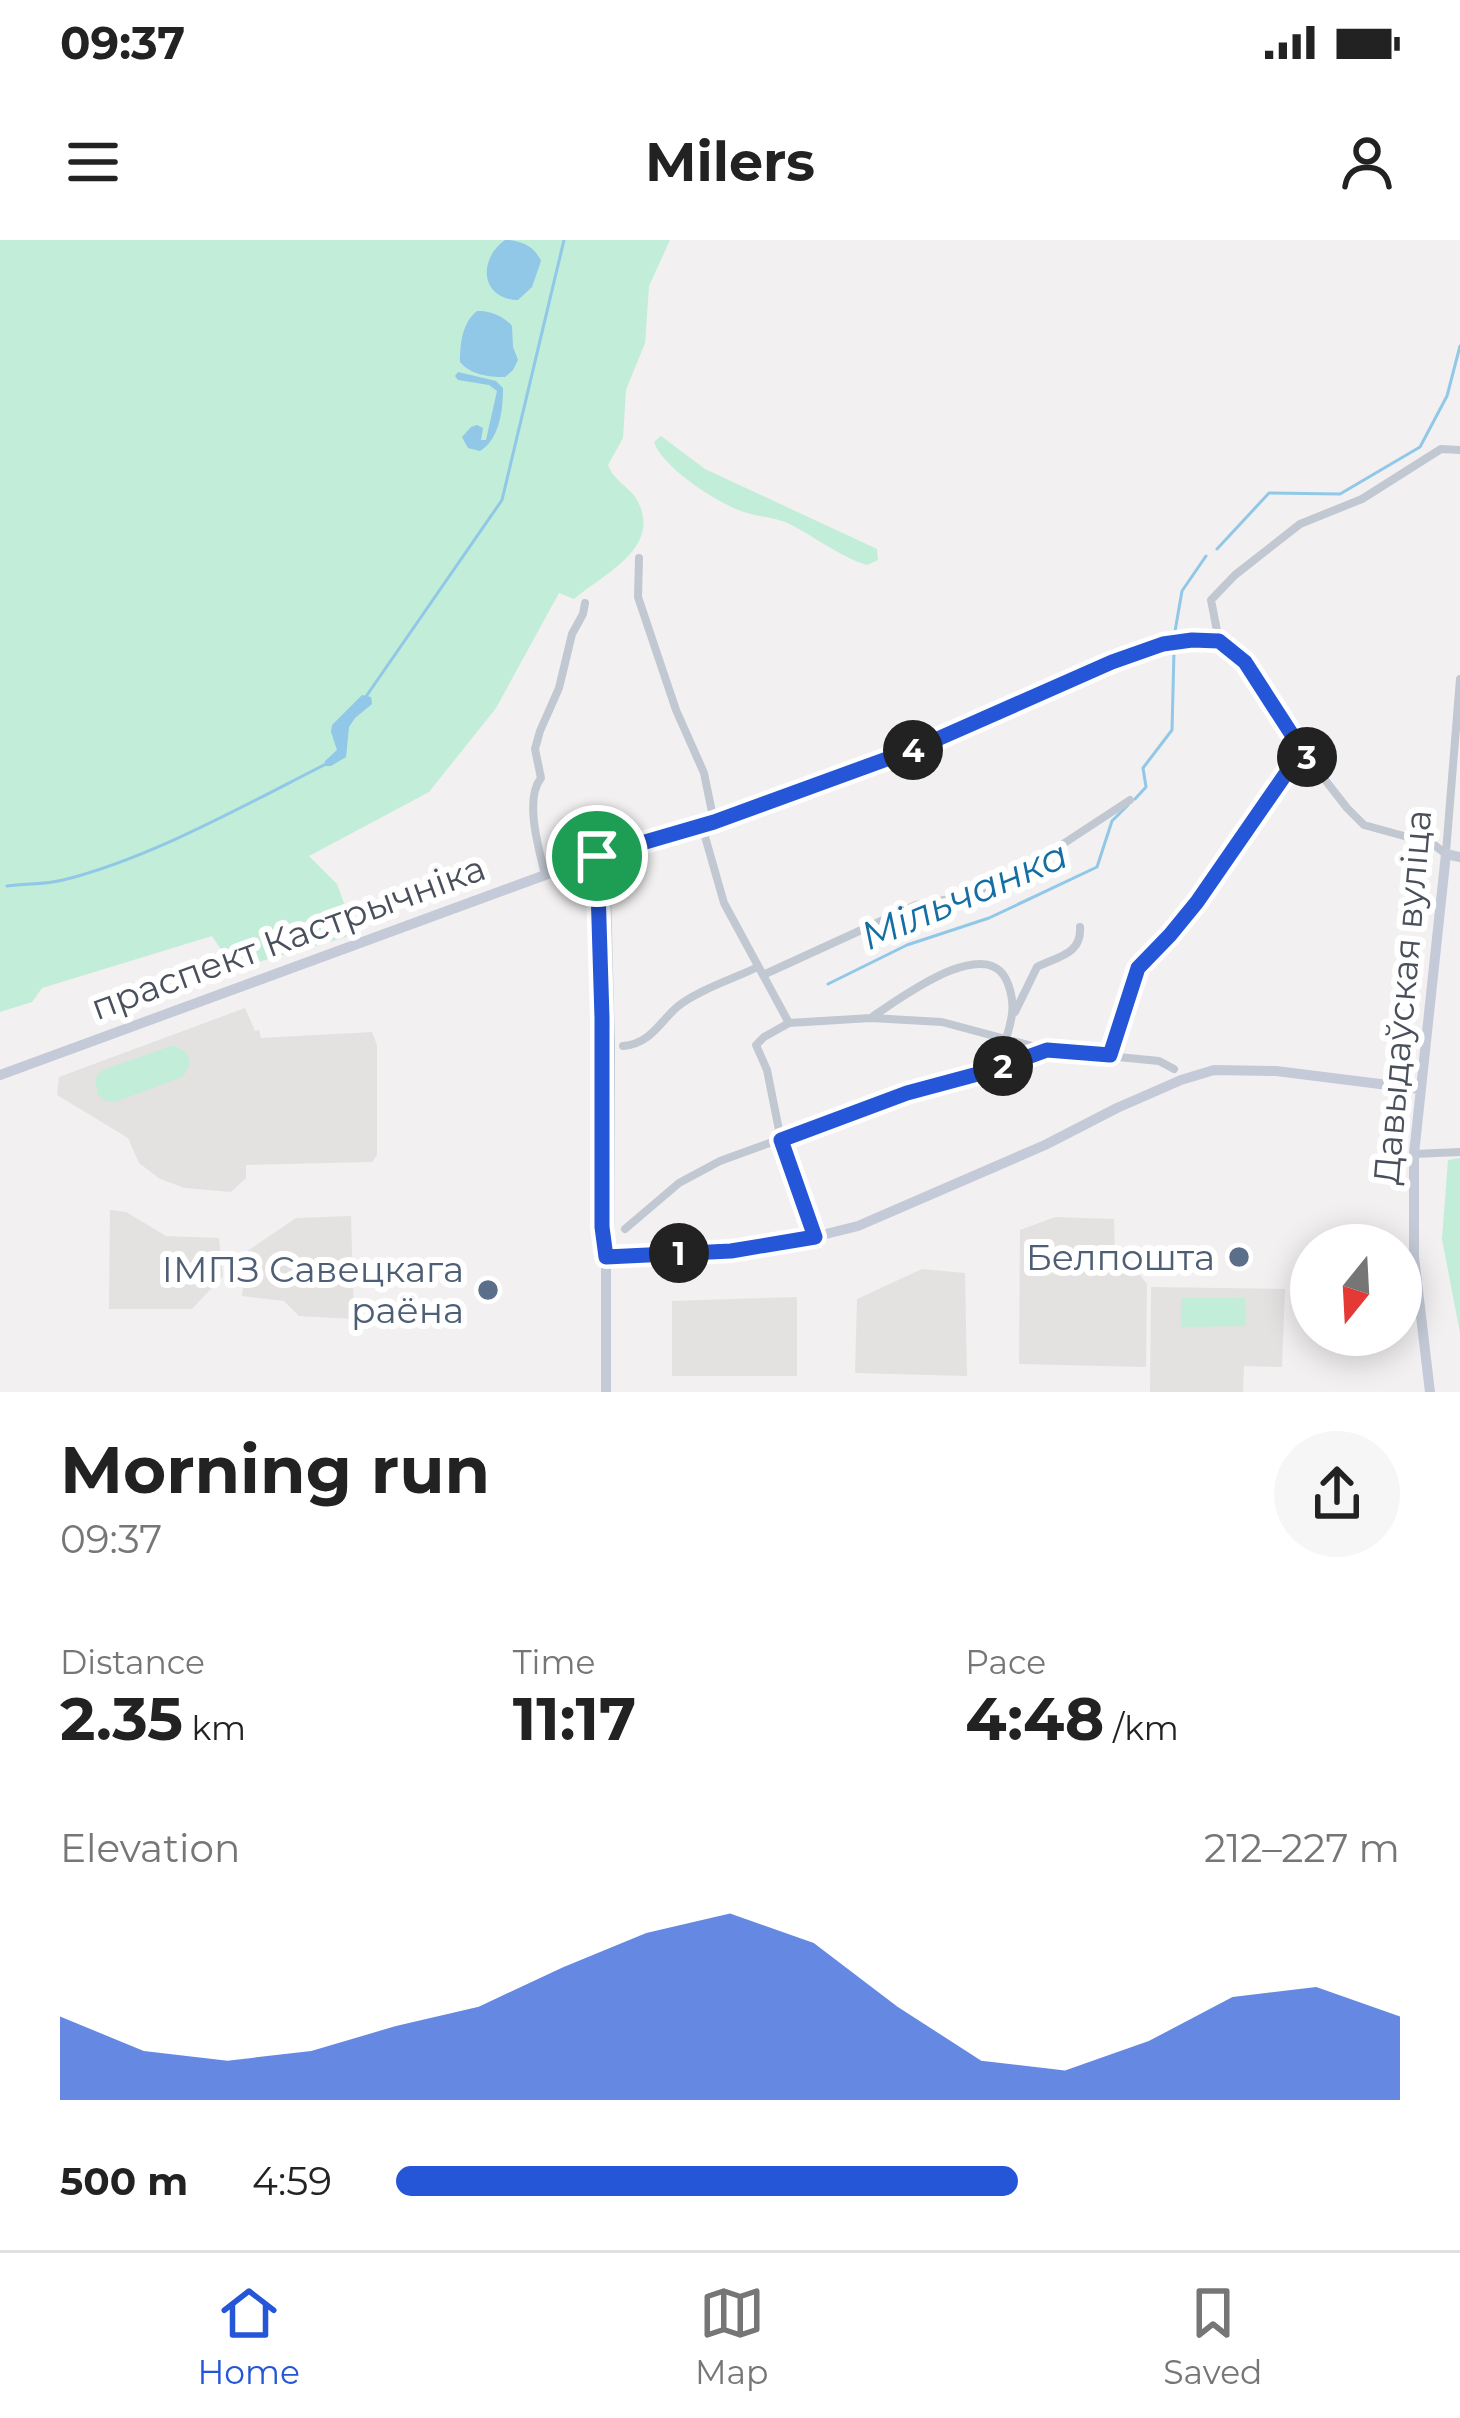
<!DOCTYPE html>
<html lang="en">
<head>
<meta charset="utf-8">
<style>
  :root { --surface:#fff; --page:#f6f6f6; --text:#222; --muted:#767676; --line:#e0e0e0; --accent:#2556d8 }
  body { margin:0; font-family:Montserrat,sans-serif; background:var(--page); color:var(--text); height:100vh; display:flex; flex-direction:column; font-size:45px; white-space:nowrap }
  * { box-sizing:border-box; margin:0 }
  p { font-size:39px; color:var(--muted) }
  .icon { flex:none; width:66px; height:66px; fill:none; stroke:currentColor; stroke-width:2; stroke-linecap:round; stroke-linejoin:round }
  .map { position:relative; height:1152px; overflow:hidden }
  .sheet { display:flex; flex-direction:column; background:var(--surface); flex:1 }
  .sheet>* { flex:none }
  .needle { width:78px; rotate:198deg }
  .fabs { position:absolute; left:1290px; top:984px; display:grid; gap:24px }
  .fabs a { display:grid; place-items:center; width:132px; height:132px; border-radius:50%; background:var(--surface); box-shadow:0 6px 30px #0003; font-size:60px }
  .pin { position:absolute; display:grid; place-items:center; width:102px; height:102px; color:#fff; margin:-51px; border:6px solid #fff; border-radius:50%; box-shadow:0 3px 12px #0007 }
  .km { position:absolute; width:60px; height:60px; margin:-30px; border-radius:50%; background:#222; color:#fff; font-size:33px; line-height:60px; text-align:center }
  .round { display:grid; place-items:center; flex:none; width:126px; height:126px; border-radius:63px; background:var(--page) }
  .head { display:flex; align-items:center; justify-content:space-between; height:204px; padding:0 60px }
  h1 { font-size:66px; font-weight:700; line-height:90px }
  .stats { display:grid; grid-template-columns:repeat(3,1fr); gap:18px; height:204px; padding:12px 60px }
  .stats div { display:grid; align-content:center }
  .stats b { font-size:60px; font-weight:700 }
  .stats small { font-size:33px; font-weight:400 }
  .stats p { font-size:33px }
  .chart { height:336px; padding:24px 60px }
  .chart p { display:flex; justify-content:space-between }
  .chart svg { width:100%; height:216px; margin-top:12px; fill:var(--accent); opacity:.7 }
  ul { padding:0 60px; list-style:none; font-size:39px }
  li { display:grid; grid-template-columns:192px 144px 1fr; align-items:center; height:90px }
  li i { height:30px; border-radius:15px; background:var(--accent) }
  .status { display:flex; justify-content:space-between; align-items:center; height:84px; padding:0 60px; background:var(--surface); direction:ltr }
  .status svg { height:33px; fill:currentColor }
  header { display:flex; justify-content:space-between; align-items:center; height:156px; padding:0 60px; background:var(--surface); font-size:54px; font-weight:700 }
  .tab-bar { display:flex; justify-content:space-around; align-items:center; height:168px; border-top:3px solid var(--line); background:var(--surface); font-size:33px; color:var(--muted) }
  .tab-bar a { display:grid; justify-items:center; gap:6px }
  .tab-bar .on { color:var(--accent) }
  .map>svg:first-child { display:block }
  .education { fill:#e3e2e1 }
  .green { fill:#c1edd9 }
  .water { fill:#91c7e7 }
  .lines { fill:none; stroke-linecap:round; stroke-linejoin:round }
  .stream { stroke:#91c7e7; stroke-width:3 }
  .street { stroke:#c1c8d1; stroke-width:8 }
  .secondary { stroke:#c4cad7; stroke-width:10 }
  .route-casing { stroke:#fff; stroke-width:24 }
  .route { stroke:#2556d8; stroke-width:15 }
  .service-dot { fill:#5c6f8a; stroke:#fff; stroke-width:4.5 }
  .labels { text-anchor:middle; dominant-baseline:central; stroke-width:12; stroke-linejoin:round; paint-order:stroke }
  .street-label { font-size:36px; fill:#49505c; stroke:#fff }
  .service-label { font-size:36px; fill:#4e5e75; stroke:#fff; text-anchor:end }
  .water-label { font-size:39px; font-style:italic; fill:#156ea3; stroke:#fff }
</style>
</head>
<body>
<div class="status"><b>09:37</b><svg viewBox="0 0 49 12"><path d="M0 12V9h3v3zM5 12V6h3v6zM10 12V3h3v9zM15 12V0h3v12zM26 1h20v11H26zM47 4h2v5h-2z"/></svg></div>
<header><svg class="icon" aria-label="menu" viewBox="0 0 24 24"><path d="M4 6h16M4 12h16M4 18h16"/></svg>Milers<svg class="icon" aria-label="person" viewBox="0 0 24 24"><circle cx="12" cy="8" r="4"/><path d="M4 21q1-7 8-7t8 7"/></svg></header>
<div class="map">
<svg width="1460" height="1152" viewBox="0 0 1460 1152">
  <rect width="100%" height="100%" fill="#f2f0f0"/>
  <path class="education" d="M245 768 255 791 259 790 261 798 372 792 377 805V915L372 922 246 925V938L231 952 185 948 160 939 139 923 128 898 57 855 59 837Z
    M110 970 126 972 166 996 219 998 223 1036 192 1069H109Z
    M351 976 354 1079 299 1076 284 1061 242 1056 246 1012 296 978Z
    M1055 977 1114 979 1115 1019 1131 1023 1147 1044 1146 1127 1019 1124 1020 990Z
    M922 1029 965 1033 967 1136 855 1133 857 1059Z
    M1151 1047 1285 1049 1282 1127 1244 1126 1243 1152H1150Z
    M797 1057V1136H672V1061Z"/>
  <path class="green" d="M0 0H670L649 46 645 103 626 150 623 198 608 225C614 242 631 247 638 262 662 309 601 335 574 359L559 353 496 468 429 552 309 616 337 644 354 691 346 697 234 729 212 696 42 748 32 762 0 772Z
    M661 196 705 229 877 309 878 320 867 325 858 322C834 312 813 296 790 284 775 277 759 277 744 272 717 263 663 228 654 202Z
    M171 806C190 808 195 824 182 837L115 862 104 860 98 855 95 839 103 830Z
    M1460 918V1093L1442 999 1448 920Z
    M1181 1058H1245L1246 1086 1181 1087Z"/>
  <path class="water" d="M505 0C521 0 535 7 541 21L532 47 518 60C480 59 478 19 505 0Z
    M477 71C489 70 504 76 512 86L513 107 518 120 513 130 505 137C489 137 471 135 460 122 460 104 462 83 477 71Z
    M458 132 496 141 503 148C503 169 500 199 480 211L468 208 462 197 471 187 477 185 483 188 481 200H486L497 151 489 145 458 140 455 136Z
    M362 455 371 457 372 464 355 478 349 487 346 517 331 526H324L325 521 337 510 331 492 332 485Z"/>
  <g class="lines">
    <path class="stream" d="M1217 309 1269 253 1340 254 1420 207 1447 156 1460 106
      M1174 397 1182 351 1206 316
      M365 458 502 260 564 0
      M1135 559 1146 547 1143 528 1172 490 1174 411
      M7 646C26 643 44 645 63 640 151 618 245 565 326 524
      M828 744 907 705 989 678 1097 627 1112 581 1128 565"/>
    <path class="street" d="M639 318 638 357 676 470 704 533 714 582
      M1219 401 1211 360 1235 335 1300 284 1362 259 1441 209 1460 210
      M702 586 724 663 789 783
      M1446 612 1460 439
      M606 613 611 805 610 1002 606 1015
      M545 634C539 610 524 559 541 538L535 509 540 491 559 448 572 394 583 374 585 363
      M763 735 916 665 989 652 1016 641 1037 621 1130 560
      M1015 772 1037 727C1056 717 1082 715 1080 687
      M872 777C898 760 989 690 1008 744 1016 765 1012 779 1006 799
      M623 806C650 804 659 783 677 767 696 751 735 738 758 727
      M1110 815 1138 727 1170 695 1197 662 1287 533 1308 518
      M1414 914 1460 912
      M625 989 679 943 720 921 906 853 989 831 1044 811
      M815 997 781 900 767 830 756 805 764 797 789 783 871 778 942 782 1047 810 1159 821 1174 829
      M606 1017 602 987 601 730 597 616 714 582 917 509 1112 422 1163 405 1192 400 1219 401 1245 422 1308 518 1347 568 1364 585 1433 604 1446 614"/>
    <path class="secondary" d="M0 835 597 616
      M606 1152V1017L731 1011 786 1004 858 986 1045 905 1117 868 1181 840 1214 830 1276 831 1420 849
      M1430 1152 1414 1017V914L1446 614 1460 617"/>
  </g>
  <g class="lines">
    <defs>
      <path id="route" d="M1192 400 1219 401 1245 422 1307 518 1287 532 1197 662 1170 695 1138 728 1110 815 1047 810 989 831 907 853 781 900 815 997 731 1011 606 1017 602 987V778L597 616 714 582 917 508 1112 422 1163 404Z"/>
    </defs>
    <use href="#route" class="route-casing"/>
    <use href="#route" class="route"/>
  </g>
  <g class="service-dot">
    <circle cx="1239" cy="1017" r="12"/>
    <circle cx="488" cy="1050" r="12"/>
  </g>
  <g class="labels">
    <g class="street-label">
      <text transform="translate(288 697) rotate(-20)">праспект Кастрычніка</text>
      <text transform="translate(1402 757) rotate(-85)">Давыдаўская вуліца</text>
    </g>
    <g class="service-label">
      <text x="1215" y="1017">Белпошта</text>
      <text x="464" y="1029">ІМПЗ Савецкага<tspan x="464" dy="41">раёна</tspan></text>
    </g>
    <g class="water-label">
      <text transform="translate(964 655) rotate(-23)">Мільчанка</text>
    </g>
  </g>
</svg>
<div class="fabs">
<a><svg class="needle" viewBox="-14 -14 28 28"><path d="M0-13l5 13h-10z" fill="#e53935"/><path d="M0 13l5-13h-10z" fill="#767676"/></svg></a>
</div>
<div class="pin" style="left:597px;top:616px;background:#1e9e55"><svg class="icon" aria-label="arrive" viewBox="0 0 24 24"><path d="M6 21V4h12l-3 4 3 4H6"/></svg></div>
<b class="km" style="left:679px;top:1013px">1</b>
<b class="km" style="left:1003px;top:826px">2</b>
<b class="km" style="left:1307px;top:517px">3</b>
<b class="km" style="left:913px;top:510px">4</b>
</div>
<section class="sheet">
<div class="head"><div><h1>Morning run</h1><p>09:37</p></div><a class="round"><svg class="icon" aria-label="share" viewBox="0 0 24 24"><path d="M12 15V3M7 8l5-5 5 5M5 13v7h14v-7"/></svg></a></div>
<div class="stats">
<div><p>Distance</p><b>2.35<small> km</small></b></div>
<div><p>Time</p><b>11:17</b></div>
<div><p>Pace</p><b>4:48<small> /km</small></b></div>
</div>
<div class="chart"><p><span>Elevation</span>212–227 m</p>
<svg viewBox="0 0 160 44" preserveAspectRatio="none"><path d="M0 44V27L10 34L20 36L30 34L40 29L50 25L60 17L70 10L80 6L90 12L100 25L110 36L120 38L130 32L140 23L150 21L160 27V44z"/></svg>
</div>
<ul>
<li><b>500 m</b>4:59<i style="width:62%"></i></li>
</ul>
</section>
<nav class="tab-bar">
<a class="on"><svg class="icon" aria-label="home" viewBox="0 0 24 24"><path d="M3 11l9-7 9 7M6 9v11h12V9"/></svg>Home</a>
<a><svg class="icon" aria-label="map" viewBox="0 0 24 24"><path d="M3 6l6-2 6 2 6-2v14l-6 2-6-2-6 2zM9 4v14M15 6v14"/></svg>Map</a>
<a><svg class="icon" aria-label="saved" viewBox="0 0 24 24"><path d="M7 4h10v16l-5-4-5 4z"/></svg>Saved</a>
</nav>
</body>
</html>
